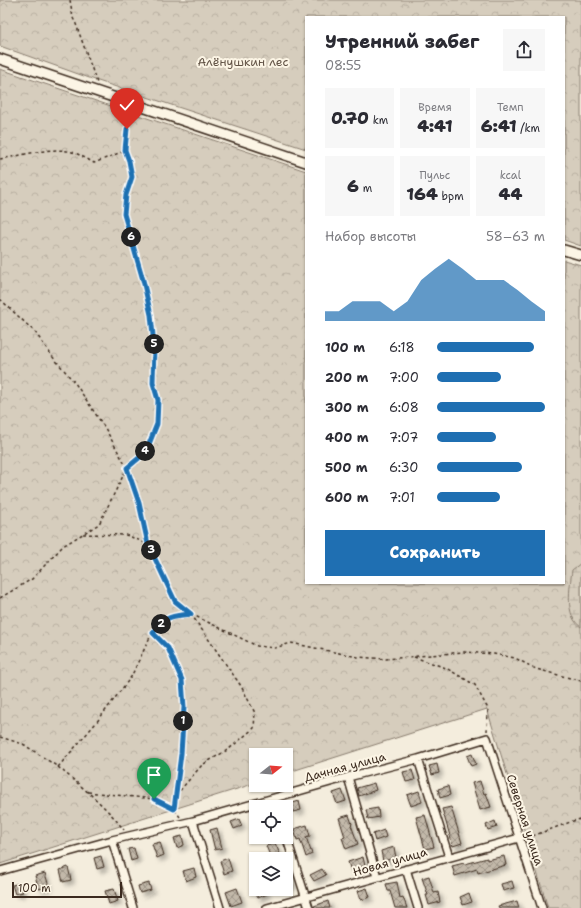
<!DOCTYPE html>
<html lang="ru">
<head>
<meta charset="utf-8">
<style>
  :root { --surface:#fff; --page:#f7f7f7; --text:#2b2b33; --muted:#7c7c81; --accent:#1f6fb2 }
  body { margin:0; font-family:"Shantell Sans",sans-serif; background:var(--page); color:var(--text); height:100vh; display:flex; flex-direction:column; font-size:15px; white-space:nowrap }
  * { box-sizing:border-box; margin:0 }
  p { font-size:13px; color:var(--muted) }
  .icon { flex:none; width:22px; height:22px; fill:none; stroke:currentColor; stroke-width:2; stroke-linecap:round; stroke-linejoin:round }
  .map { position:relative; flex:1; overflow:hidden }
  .panel { position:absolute; left:305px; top:16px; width:260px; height:568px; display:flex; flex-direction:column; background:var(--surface); border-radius:0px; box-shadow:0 1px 3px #0004 }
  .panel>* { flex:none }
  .needle { width:26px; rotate:73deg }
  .buttons { position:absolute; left:249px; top:748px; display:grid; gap:8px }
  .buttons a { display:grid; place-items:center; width:44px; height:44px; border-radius:0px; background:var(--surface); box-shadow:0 1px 3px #0004; font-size:20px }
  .scale { position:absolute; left:12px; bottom:10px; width:110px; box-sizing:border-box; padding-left:4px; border:2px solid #3b2a1e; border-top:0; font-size:11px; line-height:14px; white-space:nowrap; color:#3b2a1e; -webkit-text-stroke:3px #fcf5e5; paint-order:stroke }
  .pin { position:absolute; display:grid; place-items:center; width:34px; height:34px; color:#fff; margin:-41px -17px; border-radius:50% 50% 50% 0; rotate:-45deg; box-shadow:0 0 4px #0007 }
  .pin .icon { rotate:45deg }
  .km { position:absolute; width:20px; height:20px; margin:-10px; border-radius:50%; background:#222; color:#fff; font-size:11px; line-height:20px; text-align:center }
  .round { display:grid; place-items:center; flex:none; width:42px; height:42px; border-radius:0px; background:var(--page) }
  .summary { display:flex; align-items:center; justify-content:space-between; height:68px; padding:0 20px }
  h1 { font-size:18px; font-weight:800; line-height:30px }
  .stats { display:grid; grid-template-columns:repeat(3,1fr); gap:6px; height:68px; padding:4px 20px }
  .stats div { display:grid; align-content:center; border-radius:0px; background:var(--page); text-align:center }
  .stats b { font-size:17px; font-weight:800 }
  .stats small { font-size:11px; font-weight:400 }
  .stats p { font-size:11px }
  .chart { height:112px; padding:8px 20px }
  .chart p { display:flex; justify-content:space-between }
  .chart svg { width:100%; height:72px; margin-top:4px; fill:var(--accent); opacity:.7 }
  .button { display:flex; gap:8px; margin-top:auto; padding:8px 20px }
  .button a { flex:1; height:46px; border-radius:0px; background:var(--accent); color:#fff; font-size:16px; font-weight:800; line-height:46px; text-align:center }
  ul { padding:0 20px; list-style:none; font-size:13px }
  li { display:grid; grid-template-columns:64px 48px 1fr; align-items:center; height:30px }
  li i { height:10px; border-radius:5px; background:var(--accent) }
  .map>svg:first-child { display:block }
  .forest { fill:url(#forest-crowns); stroke:#887c6e }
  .wetland { fill:url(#wetland-marsh); stroke:#887c6e }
  .building { fill:url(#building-cross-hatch); stroke:#3b2a1e; filter:url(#shadow) }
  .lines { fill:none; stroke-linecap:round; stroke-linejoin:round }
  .minor-casing { stroke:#3b2a1e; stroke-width:10 }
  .tertiary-casing { stroke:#3b2a1e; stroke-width:12 }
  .path { stroke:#3b2a1e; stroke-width:1.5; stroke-dasharray:3 3; stroke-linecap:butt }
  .minor { stroke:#fcf5e5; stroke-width:7 }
  .tertiary { stroke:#fcf5e5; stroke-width:9 }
  .route-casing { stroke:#fff; stroke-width:8 }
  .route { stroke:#1f6fb2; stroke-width:5 }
  .labels { text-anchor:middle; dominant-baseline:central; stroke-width:4; stroke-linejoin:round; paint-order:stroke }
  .park-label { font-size:12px; fill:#625346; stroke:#fcf5e5 }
  .street-label { font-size:12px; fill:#3b2a1e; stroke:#fcf5e5 }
</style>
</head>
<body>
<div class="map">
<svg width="581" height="908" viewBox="0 0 581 908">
  <defs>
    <pattern id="forest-crowns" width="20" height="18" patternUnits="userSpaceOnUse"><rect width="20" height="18" fill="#d6cdbd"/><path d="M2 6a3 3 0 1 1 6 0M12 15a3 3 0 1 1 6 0" fill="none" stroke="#b9b0a2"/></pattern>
    <pattern id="wetland-marsh" width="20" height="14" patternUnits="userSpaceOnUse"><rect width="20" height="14" fill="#d6cdbd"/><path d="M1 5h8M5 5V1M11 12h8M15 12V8" fill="none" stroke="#b9b0a2"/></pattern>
    <pattern id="building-cross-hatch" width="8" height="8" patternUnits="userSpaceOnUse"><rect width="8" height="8" fill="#c3b9aa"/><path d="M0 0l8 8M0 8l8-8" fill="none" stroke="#a0978a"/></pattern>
    <filter id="shadow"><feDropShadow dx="3.5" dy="3.5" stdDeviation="2" flood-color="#0004"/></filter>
  </defs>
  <rect width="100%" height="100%" fill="#f4eddd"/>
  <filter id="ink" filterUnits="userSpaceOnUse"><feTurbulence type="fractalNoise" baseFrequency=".025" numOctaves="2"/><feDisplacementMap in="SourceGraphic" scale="8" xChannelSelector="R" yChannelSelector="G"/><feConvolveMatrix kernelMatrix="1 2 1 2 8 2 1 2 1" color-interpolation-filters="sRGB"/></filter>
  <g filter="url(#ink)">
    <path class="forest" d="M0 0H581V246L564 240V17H306V149L95 80 0 46Z
      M0 69 306 171V583H564V260L581 265V908H548L487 709 286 773V755H256V783L0 864Z"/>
    <path class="wetland" d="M581 563V627C564 616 570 587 572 570Z"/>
    <path class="building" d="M472 754 476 764 471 766 467 756Z
      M437 764 439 773 432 775 429 766Z
      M412 770 415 780 406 782 403 772Z
      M480 781 484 794 486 793 491 807 480 810 472 783Z
      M374 783 376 790 359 796 357 788Z
      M448 786 450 795 440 798 438 789Z
      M342 790 346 801 337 804 333 793Z
      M419 791 422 802 411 806 407 795Z
      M299 801 301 810 293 812 290 804Z
      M451 807 462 843 453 846 442 809Z
      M378 808 379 817 368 819 366 810Z
      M349 815 352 824 351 825 358 844 346 849 342 838 345 837 339 818Z
      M425 815 434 847 425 849 416 817Z
      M239 819 242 826 234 829 231 822Z
      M495 821 497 827 488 830 486 825Z
      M307 825 310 836 306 837 312 854 306 857 300 839 297 840 294 829Z
      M217 828 222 848 215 850 210 830Z
      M384 830 386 837 375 841 373 834Z
      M182 836 184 845 177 848 174 838Z
      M160 842 164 855 157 858 152 844Z
      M275 843 280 854 271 858 266 846Z
      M394 847 396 858 383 861 381 851Z
      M134 848 137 859 131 861 128 849Z
      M101 856 104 867 97 869 94 858Z
      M504 856 506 865 478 873 477 869 455 876 452 866 464 863 465 864 487 858V860Z
      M363 857 365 866 351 871 348 862Z
      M228 858 232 871 224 874 220 861Z
      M68 867 71 880 63 882 60 870Z
      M288 867 293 886 286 887V868Z
      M194 868 196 877 186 881 183 871Z
      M322 869 326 875 314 881 310 875Z
      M45 873 49 887 39 889 35 876Z
      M429 876 434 893 438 892 440 902 429 905 426 895H428L422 878Z
      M512 881 514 888 503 891 501 884Z
      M397 882 400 898 403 897 407 908H395L390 891H388L386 884Z
      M20 883 23 892 15 894 12 885Z
      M149 883 151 890 140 893 138 886Z
      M237 888 242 902 231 906 226 892Z
      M367 888 370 897 361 900 358 891Z
      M114 889 118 901 109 904 105 891Z
      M258 889H265L267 894 258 898 254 891Z
      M469 893 472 902 463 905 460 897Z
      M328 901 330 908H314V906Z
      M517 901 519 908H499L498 906Z"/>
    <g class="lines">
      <defs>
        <path id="minor" d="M418 759 449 857
          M348 777 377 877
          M274 798 277 807
          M193 821 220 908
          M286 836 309 908
          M112 840 133 908
          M406 869 418 908
          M0 871 112 840 193 821 348 777 418 759 487 738 542 908
          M267 908 519 838"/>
        <path id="tertiary" d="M0 59 306 162
          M564 250 581 255"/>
      </defs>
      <use href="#minor" class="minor-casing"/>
      <use href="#tertiary" class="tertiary-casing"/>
      <path class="path" d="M70 0 73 18 76 24 97 83
        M0 159C21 156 50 146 72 152 79 154 87 159 94 163L124 151
        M0 299 35 332 52 356 75 383 105 428 127 468 139 458 149 444 157 424 158 401 153 383 154 346 151 315 143 280 124 214 126 195 132 177 129 161 125 150 127 129 132 112
        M148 544 175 601 191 614 257 646 275 648 291 643 358 657 386 659 464 652 494 654 515 658 536 669 581 681
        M0 598 32 579 63 546 99 524 127 468 139 503 148 544 126 535 83 534
        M153 633 168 649 182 680 184 707 181 754 174 809
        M414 657 446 668 475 685 488 709 487 731
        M0 737 23 744 58 767 96 723 131 677 151 635 163 621 169 617 191 614 241 686 255 713 254 728 229 749 202 765 176 795
        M58 767C81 786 106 806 124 830
        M88 792 154 799 174 809 180 817
        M527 838 573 821 581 819"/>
      <use href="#minor" class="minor"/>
      <use href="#tertiary" class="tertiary"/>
    </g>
  </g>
  <g class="lines" filter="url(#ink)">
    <defs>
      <path id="route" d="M127 129 125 150 129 161 132 177 126 195 124 214 143 280 151 315 154 346 153 383 158 400 157 424 149 444 139 458 127 468 139 503 148 544 175 601 191 614C168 617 168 615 153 633L168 648 182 680 184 707 181 754 174 809 154 799"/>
    </defs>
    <use href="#route" class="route-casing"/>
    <use href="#route" class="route"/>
  </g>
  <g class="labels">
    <g class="park-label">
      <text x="243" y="62">Алёнушкин лес</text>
    </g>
    <g class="street-label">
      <text transform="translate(345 767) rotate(-15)">Дачная улица</text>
      <text transform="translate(525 820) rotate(72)">Северная улица</text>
      <text transform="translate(390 862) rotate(-16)">Новая улица</text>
    </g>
  </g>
</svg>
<div class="buttons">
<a><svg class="needle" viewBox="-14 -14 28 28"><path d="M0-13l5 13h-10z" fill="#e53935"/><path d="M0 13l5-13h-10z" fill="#7c7c81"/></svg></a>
<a><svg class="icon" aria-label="locate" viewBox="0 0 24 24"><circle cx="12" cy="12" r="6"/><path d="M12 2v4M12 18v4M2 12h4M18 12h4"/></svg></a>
<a><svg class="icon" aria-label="layers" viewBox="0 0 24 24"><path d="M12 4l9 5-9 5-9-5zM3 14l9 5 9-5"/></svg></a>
</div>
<div class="scale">100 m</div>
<div class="pin" style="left:154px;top:799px;background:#1e9e55"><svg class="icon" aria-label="arrive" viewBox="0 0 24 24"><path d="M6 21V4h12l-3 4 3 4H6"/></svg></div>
<div class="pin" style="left:127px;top:129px;background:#d93025"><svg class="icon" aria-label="check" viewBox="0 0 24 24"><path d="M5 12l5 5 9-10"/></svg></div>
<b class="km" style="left:183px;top:721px">1</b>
<b class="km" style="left:161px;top:624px">2</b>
<b class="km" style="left:151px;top:550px">3</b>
<b class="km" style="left:145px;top:451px">4</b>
<b class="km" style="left:154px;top:344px">5</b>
<b class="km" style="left:131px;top:237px">6</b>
<section class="panel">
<div class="summary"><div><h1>Утренний забег</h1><p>08:55</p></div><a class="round"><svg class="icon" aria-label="share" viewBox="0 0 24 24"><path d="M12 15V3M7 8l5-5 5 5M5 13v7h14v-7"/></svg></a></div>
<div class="stats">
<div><b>0.70<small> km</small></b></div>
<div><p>Время</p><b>4:41</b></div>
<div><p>Темп</p><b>6:41<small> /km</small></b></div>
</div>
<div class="stats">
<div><b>6<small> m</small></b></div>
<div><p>Пульс</p><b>164<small> bpm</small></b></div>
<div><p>kcal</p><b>44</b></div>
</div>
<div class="chart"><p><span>Набор высоты</span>58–63 m</p>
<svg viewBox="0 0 160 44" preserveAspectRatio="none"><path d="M0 44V38L10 38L20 32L30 32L40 32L50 38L60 32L70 19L80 12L90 6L100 12L110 19L120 19L130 19L140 25L150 32L160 38V44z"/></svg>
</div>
<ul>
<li><b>100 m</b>6:18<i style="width:90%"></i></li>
<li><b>200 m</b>7:00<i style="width:59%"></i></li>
<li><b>300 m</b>6:08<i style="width:100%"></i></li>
<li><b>400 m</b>7:07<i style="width:55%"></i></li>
<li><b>500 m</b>6:30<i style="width:79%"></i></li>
<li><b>600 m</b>7:01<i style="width:58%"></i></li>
</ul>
<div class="button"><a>Сохранить</a></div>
</section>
</div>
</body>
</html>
